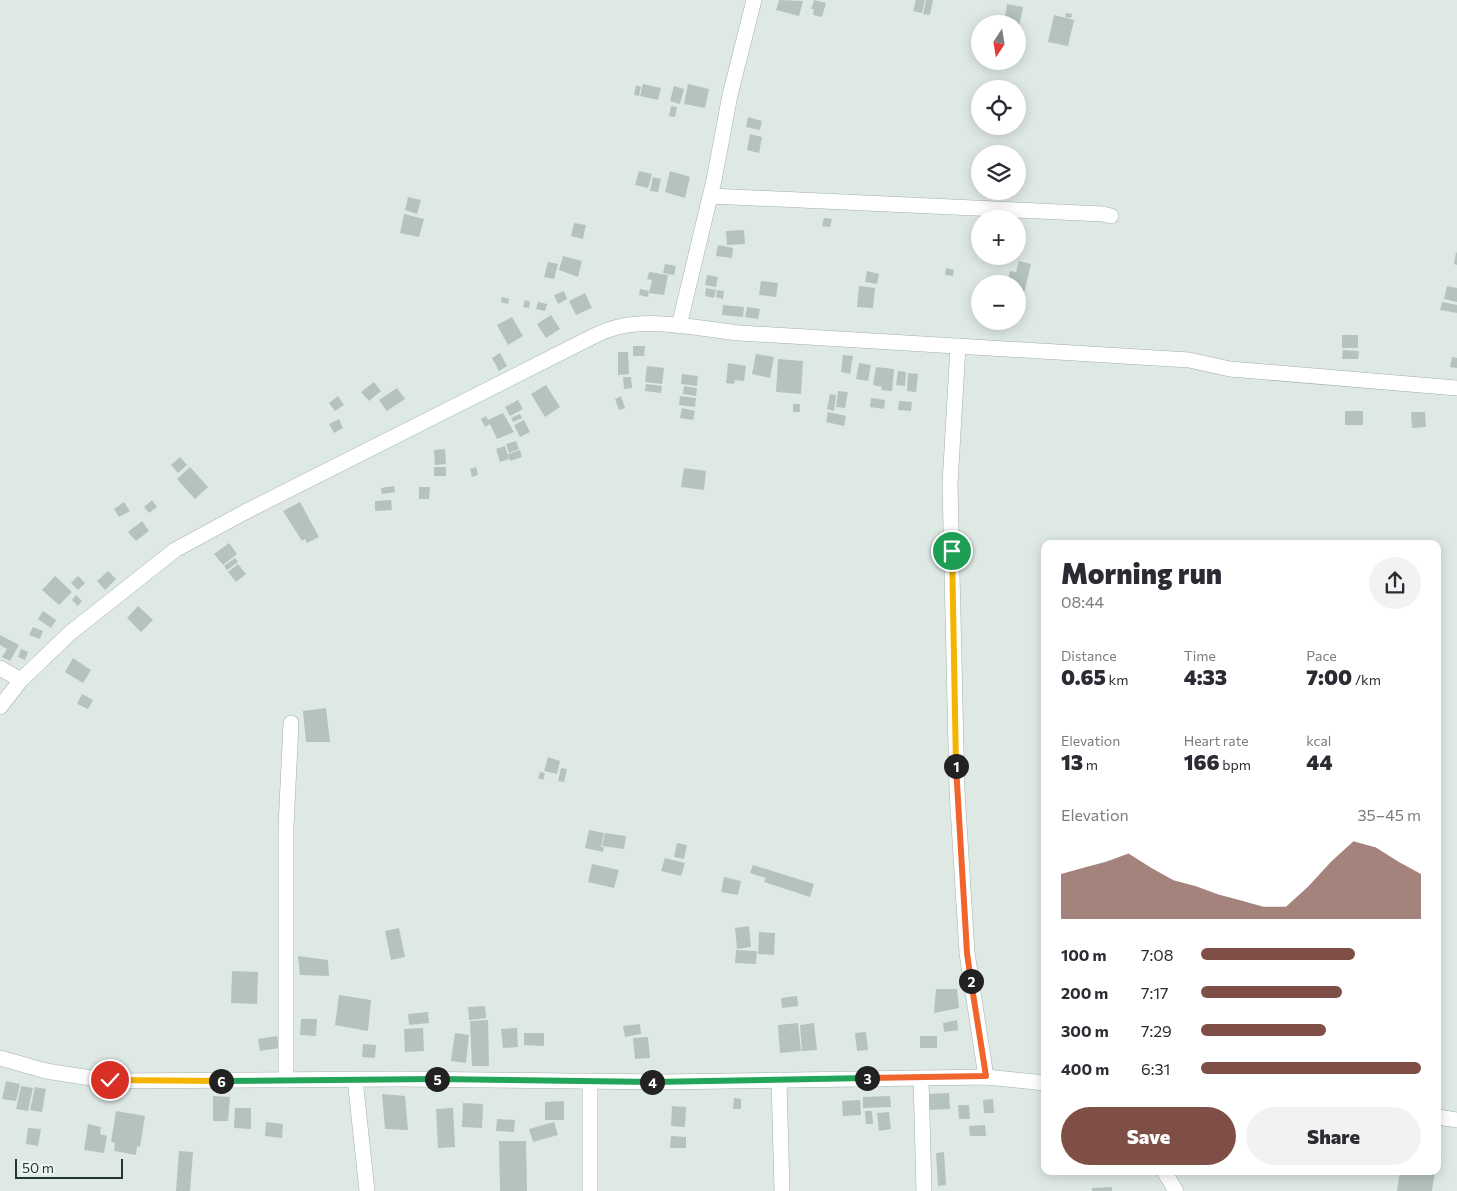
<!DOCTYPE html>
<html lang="en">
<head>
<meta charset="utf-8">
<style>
  :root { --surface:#fff; --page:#f2f2f3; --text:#2b2b33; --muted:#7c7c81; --accent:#7f4f47 }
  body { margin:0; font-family:Commissioner,sans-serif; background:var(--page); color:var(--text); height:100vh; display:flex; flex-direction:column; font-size:19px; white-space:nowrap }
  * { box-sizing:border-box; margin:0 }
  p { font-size:16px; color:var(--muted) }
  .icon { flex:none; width:28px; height:28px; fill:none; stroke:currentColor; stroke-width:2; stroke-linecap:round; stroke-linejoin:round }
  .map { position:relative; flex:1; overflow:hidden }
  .details { position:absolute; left:1041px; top:540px; width:400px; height:635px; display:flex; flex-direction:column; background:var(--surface); border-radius:10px; box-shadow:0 2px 12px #0003 }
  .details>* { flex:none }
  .needle { width:32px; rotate:192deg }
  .tools { position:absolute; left:971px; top:15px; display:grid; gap:10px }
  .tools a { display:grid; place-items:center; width:55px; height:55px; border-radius:50%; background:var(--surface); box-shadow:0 2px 12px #0003; font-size:25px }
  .scale { position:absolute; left:15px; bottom:12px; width:108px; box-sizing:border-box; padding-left:5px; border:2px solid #213730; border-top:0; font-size:14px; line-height:18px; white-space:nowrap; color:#213730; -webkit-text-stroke:4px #eef6f2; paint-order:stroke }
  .pin { position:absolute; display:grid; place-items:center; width:42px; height:42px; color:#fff; margin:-21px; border:2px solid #fff; border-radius:50%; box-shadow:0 1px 5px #0007 }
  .km { position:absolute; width:25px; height:25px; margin:-12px; border-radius:50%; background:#222; color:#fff; font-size:14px; line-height:25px; text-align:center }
  .round { display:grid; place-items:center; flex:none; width:52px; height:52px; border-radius:26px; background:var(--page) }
  .overview { display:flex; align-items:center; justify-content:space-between; height:85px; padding:0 20px }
  h1 { font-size:28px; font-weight:800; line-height:38px }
  .metrics { display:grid; grid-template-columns:repeat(3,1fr); gap:8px; height:85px; padding:5px 20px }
  .metrics div { display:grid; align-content:center }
  .metrics b { font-size:21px; font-weight:800 }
  .metrics small { font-size:14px; font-weight:400 }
  .metrics p { font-size:14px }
  .chart { height:140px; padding:10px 20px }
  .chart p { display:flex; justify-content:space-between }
  .chart svg { width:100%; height:90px; margin-top:5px; fill:var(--accent); opacity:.7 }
  .primary-button { display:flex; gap:10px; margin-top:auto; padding:10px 20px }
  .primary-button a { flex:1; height:58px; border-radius:30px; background:var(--accent); color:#fff; font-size:20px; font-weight:800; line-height:58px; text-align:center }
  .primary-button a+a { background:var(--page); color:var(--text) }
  ul { padding:0 20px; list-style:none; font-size:16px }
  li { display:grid; grid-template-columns:80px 60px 1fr; align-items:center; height:38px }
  li i { height:12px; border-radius:6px; background:var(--accent) }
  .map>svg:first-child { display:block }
  .building { fill:#b4c3bc }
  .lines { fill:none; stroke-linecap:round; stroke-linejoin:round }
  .minor-casing { stroke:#a2b0aa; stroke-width:16 }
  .tertiary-casing { stroke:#a2b0aa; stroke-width:16 }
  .minor { stroke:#fff; stroke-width:15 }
  .tertiary { stroke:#fff; stroke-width:15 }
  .split-1-casing { stroke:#fff; stroke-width:10 }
  .split-2-casing { stroke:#fff; stroke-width:10 }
  .split-3-casing { stroke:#fff; stroke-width:10 }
  .split-4-casing { stroke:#fff; stroke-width:10 }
  .split-5-casing { stroke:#fff; stroke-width:10 }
  .split-6-casing { stroke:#fff; stroke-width:10 }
  .split-7-casing { stroke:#fff; stroke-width:10 }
  .split-1 { stroke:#f5b400; stroke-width:6 }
  .split-2 { stroke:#f0652b; stroke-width:6 }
  .split-3 { stroke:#f0652b; stroke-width:6 }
  .split-4 { stroke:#22a559; stroke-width:6 }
  .split-5 { stroke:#22a559; stroke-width:6 }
  .split-6 { stroke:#22a559; stroke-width:6 }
  .split-7 { stroke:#f5b400; stroke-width:6 }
</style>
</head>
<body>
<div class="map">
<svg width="1457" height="1191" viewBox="0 0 1457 1191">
  <rect width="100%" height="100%" fill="#dfe9e4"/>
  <path class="building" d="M779 0 803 1 799 16 776 10Z
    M814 0 826 3 822 17 813 15 814 9H811Z
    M916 0H925L922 13 913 11Z
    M926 0H933L930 15 923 14Z
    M1007 4 1023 7 1019 27 1018 24H1004Z
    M1066 13 1072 14 1071 18 1065 17Z
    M1054 15 1074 20 1068 46 1048 42Z
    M643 84 661 88 658 100 640 96Z
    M688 84 709 89 705 108 684 104Z
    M636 85 641 87 639 96 634 95Z
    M674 86 684 89 680 104 670 101Z
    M671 106 677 107 675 117 669 116Z
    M748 117 762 121 760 130 746 127Z
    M750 134 762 137 759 153 747 150Z
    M639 171 652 174 648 188 635 185Z
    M670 171 690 177 685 198 665 192Z
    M653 177 661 179 658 192 650 191Z
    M408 197 421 200 417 214 405 210Z
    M404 214 424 219 419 237 400 233Z
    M824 218 832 219 830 227 822 226Z
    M574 223 586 225 583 239 571 236Z
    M744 230 745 244 727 245 726 231Z
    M718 245 733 248 732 258 716 256Z
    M1456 252 1457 253V265L1454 264Z
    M563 256 582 261 578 277 559 270Z
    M1019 261 1031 264 1020 310 1018 309V284H1007L1010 271 1016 272Z
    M548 262 558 264 554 279 544 277Z
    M665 264 676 266 674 275 663 273Z
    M946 268 954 270 953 276 945 275Z
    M867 271 879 274 877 284 865 282Z
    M649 272 668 275 664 295 649 293 652 280 647 279Z
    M707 275 718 277 716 287 705 285Z
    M761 281 778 283 776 297 759 295Z
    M859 286 875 288 873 308 857 307Z
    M1447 286 1457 288V302L1444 299Z
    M706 288 716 290 714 298 705 296Z
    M640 289 649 291 648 297 639 295Z
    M717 290 724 291 723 299 716 297Z
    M564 291 567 299 558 304 554 295Z
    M585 293 592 308 576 315 569 301Z
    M502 297 509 299 508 304 501 302Z
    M525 300 530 302 529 308 523 307Z
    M538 302 547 304 545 311 536 309Z
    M1442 302 1457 305V313L1440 310Z
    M723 305 744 307 743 317 722 315Z
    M747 307 760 309 758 319 745 317Z
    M551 315 560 329 546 338 537 324Z
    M512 317 523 336 508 345 497 325Z
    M1342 335H1358V348H1342Z
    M633 346H645L644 356H633Z
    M1343 350 1359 351 1358 359H1342Z
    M618 352H628L629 374 618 375Z
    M500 353 507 366 499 371 492 358Z
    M756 354 774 357 770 378 752 374Z
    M843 355 853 356 850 374 841 372Z
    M1452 357 1457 358V368L1450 367Z
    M778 359 803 361 801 394 776 392Z
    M728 363 746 366 744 381 735 380 734 384 726 383Z
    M859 363 871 365 868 381 856 379Z
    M647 366 664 368 662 384 645 382Z
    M876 367 894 369 892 391 881 390 882 387 873 385Z
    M898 371 906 372 905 386 896 385Z
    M908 373 918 374 916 392 907 391Z
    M682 374 698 376 697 386 681 384Z
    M623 377H631L632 388 624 389Z
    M374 382 381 391 369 401 361 392Z
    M646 384 662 386 661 393 645 391Z
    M546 385 560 407 545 417 531 394Z
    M684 386 697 388 696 396 683 394Z
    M397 388 405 399 387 411 379 400Z
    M838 391 848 392 845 408 836 407Z
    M830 394 836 395 834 411 827 409Z
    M338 396 344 405 335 411 329 403Z
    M621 396 625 408 619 410 615 399Z
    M680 396 696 398 695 407 679 405Z
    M871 398 885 400 884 409 870 407Z
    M518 400 523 409 510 416 505 407Z
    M899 401 912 402 911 411 898 410Z
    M793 404H800V412H793Z
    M682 408 695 411 693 420 680 418Z
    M1345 411H1363V425H1345Z
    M828 412 846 416 844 426 826 422Z
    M1411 412H1425L1426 427 1412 428Z
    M503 413 514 432 497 439 490 424 485 427 481 419 486 416 488 420Z
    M520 414 522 418 513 422 511 418Z
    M339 419 343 428 334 433 329 424Z
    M524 420 530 432 520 437 514 425Z
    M516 441 519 449 509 453 506 444Z
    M505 446 509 459 500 462 496 449Z
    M445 449 446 464 435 465 434 450Z
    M520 450 522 457 510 461 508 454Z
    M180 457 187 465 178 473 171 465Z
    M190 467 208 487 195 499 177 479Z
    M434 467H446V476H434Z
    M476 467 478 475 472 477 470 469Z
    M684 468 706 471 704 490 681 487Z
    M394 486 395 492 382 494 381 488Z
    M419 487H430L429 499H419Z
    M152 500 157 507 149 513 144 507Z
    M391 500 392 510 375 511V501Z
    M124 502 130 511 119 517 114 509Z
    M300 502 319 537 307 543 305 539 302 541 283 511Z
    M142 521 149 531 136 541 128 532Z
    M229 543 237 554 223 565 214 554Z
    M235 558 238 562 227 570 224 566Z
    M238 564 246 574 236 582 228 572Z
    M108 571 116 579 105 590 97 581Z
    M55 576 72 592 59 605 42 590Z
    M78 576 85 583 78 590 71 583Z
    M76 595 82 601 78 606 72 600Z
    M138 606 153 620 141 632 127 618Z
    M43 611 56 620 51 628 38 619Z
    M33 627 43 631 40 639 29 635Z
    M0 635 19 645 10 661 2 657 7 649 0 645Z
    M21 649 28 652 25 660 18 657Z
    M73 658 91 670 83 683 65 672Z
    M82 694 93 700 88 709 77 704Z
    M326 708 330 742H306L303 711Z
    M548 757 560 761 557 774 544 771Z
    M561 768 567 769 564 782 558 781Z
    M540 772 545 773 543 780 538 778Z
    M589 830 604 833 601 847H604L603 852 585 848Z
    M605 833 626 836 624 849 602 846Z
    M677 843 687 845 684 859 674 857Z
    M665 858 685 863 681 876 661 871Z
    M592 864 619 870 614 888 588 882Z
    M753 865 814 884 810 897 764 882 766 878 750 873Z
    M724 877 741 881 738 895 721 892Z
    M749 926 751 947 737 949 735 928Z
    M399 928 405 957 391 960 385 931Z
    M759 932 775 933 774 955 758 954Z
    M736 950 757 951 756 964 735 963Z
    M298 956 328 960 329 976 300 975Z
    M232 971 258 972 257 1004 231 1003Z
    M936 989H957L959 1008 934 1013Z
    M339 995 371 1000 368 1031 335 1025Z
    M797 996 798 1006 782 1008 781 998Z
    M485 1006 486 1018 469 1020 468 1007Z
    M428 1012 429 1023 409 1025 408 1014Z
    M301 1019H317L316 1036 300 1035Z
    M488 1020 489 1066H472L470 1021Z
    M957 1020 958 1030 944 1032 943 1023Z
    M798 1023 801 1051 780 1053 778 1025Z
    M814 1023 817 1050 802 1051 800 1025Z
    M640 1024 641 1034 625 1037 623 1026Z
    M423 1028 424 1051 405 1052 404 1029Z
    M517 1028 518 1047 503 1048 501 1029Z
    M866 1032 868 1050 857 1051 855 1033Z
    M455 1033 469 1035 466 1063 451 1061Z
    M524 1033H544V1046L524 1045Z
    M277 1036 279 1048 260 1051 258 1039Z
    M920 1036H937V1048H920Z
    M648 1037 650 1058 635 1059 633 1038Z
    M363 1044 376 1045 375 1058 362 1057Z
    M6 1081 20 1084 16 1101 2 1099Z
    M21 1086 33 1088 28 1111 16 1109Z
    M35 1087 46 1089 42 1112 30 1110Z
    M949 1093 950 1109 928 1110V1094Z
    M382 1094 405 1096 408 1130 385 1129Z
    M213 1096 230 1097 228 1121H213Z
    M890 1096 891 1107 863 1108V1097Z
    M734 1098 741 1099V1109H733Z
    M993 1099 994 1113H984L983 1100Z
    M860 1100 861 1115 843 1116 842 1101Z
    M564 1101V1120H545V1102Z
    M463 1103 483 1104 482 1128 462 1127Z
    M958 1105H969L970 1119H959Z
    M672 1106 686 1107 685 1127 671 1126Z
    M235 1108H251V1129L234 1128Z
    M453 1108 455 1147 438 1148 436 1109Z
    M116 1111 145 1116 140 1147 137 1146 136 1155 114 1151 115 1143 111 1142Z
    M865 1111H872L873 1124H866Z
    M889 1112 891 1129 879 1131 877 1113Z
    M497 1119 515 1120 514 1132 496 1131Z
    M266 1122 283 1124 282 1138 265 1136Z
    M554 1122 558 1135 533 1142 529 1129Z
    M88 1124 101 1127 100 1134 107 1136 104 1153 84 1150Z
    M985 1125 986 1136H970L969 1126Z
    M28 1128 41 1129 38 1146 26 1144Z
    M671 1136 686 1137V1148H670Z
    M499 1141H526L527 1191H500Z
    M179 1151 193 1152 190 1191H176Z
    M944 1152 946 1185 938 1186 936 1153Z
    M1400 1171H1435L1432 1191H1397Z
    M1112 1187V1191H1092V1188Z"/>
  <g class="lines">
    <defs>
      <path id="minor" d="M711 196 1103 214 1111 216
        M679 326 714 180 730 95 754 0
        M958 346 950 484 957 791 967 953 986 1077
        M0 668 21 680
        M921 1078 924 1191
        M355 1079 367 1191
        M286 1080V827L291 723
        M779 1080 782 1191
        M1164 1171 1176 1191
        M590 1191V1081"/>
      <path id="tertiary" d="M0 707 21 680 70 633 175 550 245 512 592 337C600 333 609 329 618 327 656 318 701 329 740 333L1189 360 1230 369 1457 388
        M0 1058 46 1071 110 1081 397 1079 663 1082 986 1077 1045 1083
        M1438 1117 1457 1120"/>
    </defs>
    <use href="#minor" class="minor-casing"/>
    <use href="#tertiary" class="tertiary-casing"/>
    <use href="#minor" class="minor"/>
    <use href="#tertiary" class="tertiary"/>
  </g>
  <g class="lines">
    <defs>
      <path id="split-1" d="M952 551 956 766"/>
      <path id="split-2" d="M956 766 967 953 971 981"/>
      <path id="split-3" d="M867 1078 986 1076 971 981"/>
      <path id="split-4" d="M652 1082 867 1078"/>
      <path id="split-5" d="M437 1079 652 1082"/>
      <path id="split-6" d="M221 1081 437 1079"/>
      <path id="split-7" d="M110 1080 221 1081"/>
    </defs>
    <use href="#split-1" class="split-1-casing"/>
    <use href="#split-2" class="split-2-casing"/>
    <use href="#split-3" class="split-3-casing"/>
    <use href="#split-4" class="split-4-casing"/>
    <use href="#split-5" class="split-5-casing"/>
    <use href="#split-6" class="split-6-casing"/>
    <use href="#split-7" class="split-7-casing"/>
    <use href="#split-1" class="split-1"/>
    <use href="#split-2" class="split-2"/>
    <use href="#split-3" class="split-3"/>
    <use href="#split-4" class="split-4"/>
    <use href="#split-5" class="split-5"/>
    <use href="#split-6" class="split-6"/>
    <use href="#split-7" class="split-7"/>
  </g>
</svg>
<div class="tools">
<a><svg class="needle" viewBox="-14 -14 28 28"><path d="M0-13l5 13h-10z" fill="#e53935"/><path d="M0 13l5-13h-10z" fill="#7c7c81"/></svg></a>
<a><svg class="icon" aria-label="locate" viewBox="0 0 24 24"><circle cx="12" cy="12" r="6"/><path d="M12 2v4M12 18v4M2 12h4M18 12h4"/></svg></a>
<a><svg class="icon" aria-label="layers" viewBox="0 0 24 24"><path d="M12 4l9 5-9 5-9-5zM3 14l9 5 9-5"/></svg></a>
<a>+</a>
<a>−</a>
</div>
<div class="scale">50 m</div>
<div class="pin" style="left:952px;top:551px;background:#1e9e55"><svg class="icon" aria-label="arrive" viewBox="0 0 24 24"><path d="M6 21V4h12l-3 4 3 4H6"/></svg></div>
<div class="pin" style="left:110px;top:1080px;background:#d93025"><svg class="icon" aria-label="check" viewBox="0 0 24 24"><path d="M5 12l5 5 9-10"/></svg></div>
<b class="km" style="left:956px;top:766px">1</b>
<b class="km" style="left:971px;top:981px">2</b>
<b class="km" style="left:867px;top:1078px">3</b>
<b class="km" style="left:652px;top:1082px">4</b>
<b class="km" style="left:437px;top:1079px">5</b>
<b class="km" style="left:221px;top:1081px">6</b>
<section class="details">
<div class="overview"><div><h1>Morning run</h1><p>08:44</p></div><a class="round"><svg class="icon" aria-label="share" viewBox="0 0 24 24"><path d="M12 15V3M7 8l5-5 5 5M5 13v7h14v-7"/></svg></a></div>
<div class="metrics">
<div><p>Distance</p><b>0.65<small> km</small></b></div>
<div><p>Time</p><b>4:33</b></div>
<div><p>Pace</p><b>7:00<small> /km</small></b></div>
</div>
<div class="metrics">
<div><p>Elevation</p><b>13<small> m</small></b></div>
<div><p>Heart rate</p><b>166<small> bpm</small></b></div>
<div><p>kcal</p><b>44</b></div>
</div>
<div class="chart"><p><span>Elevation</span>35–45 m</p>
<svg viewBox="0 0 160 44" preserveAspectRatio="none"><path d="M0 44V22L10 19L20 16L30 12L40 19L50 25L60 28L70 32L80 35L90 38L100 38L110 28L120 16L130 6L140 9L150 16L160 22V44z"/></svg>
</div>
<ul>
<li><b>100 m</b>7:08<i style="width:70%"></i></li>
<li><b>200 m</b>7:17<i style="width:64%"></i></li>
<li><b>300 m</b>7:29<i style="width:57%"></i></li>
<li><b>400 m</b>6:31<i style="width:100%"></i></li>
</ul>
<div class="primary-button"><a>Save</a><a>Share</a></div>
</section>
</div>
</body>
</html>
